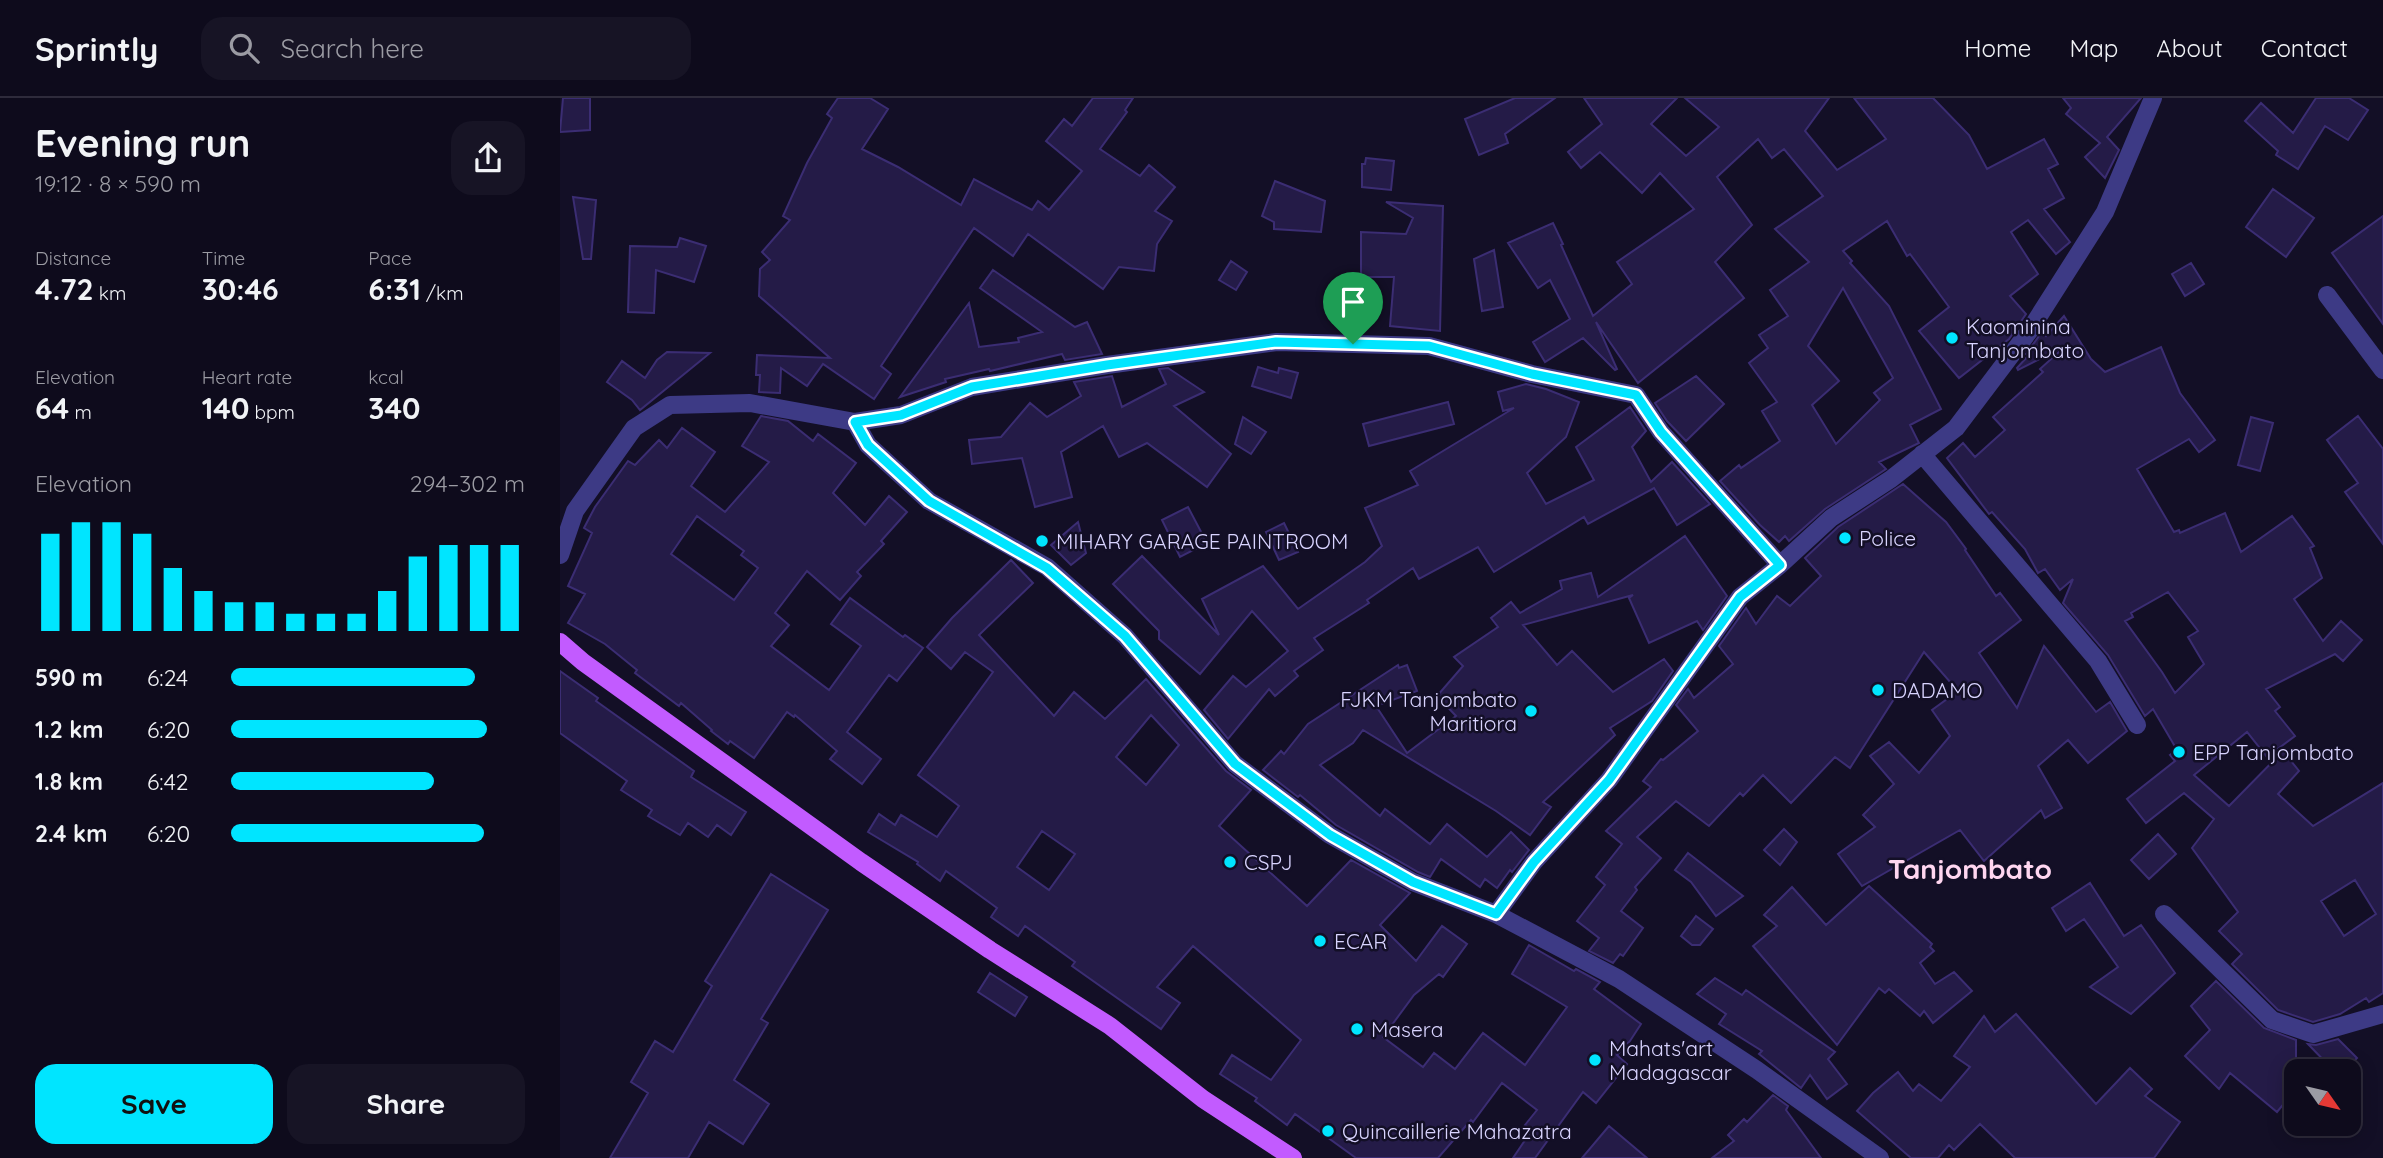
<!DOCTYPE html>
<html lang="en">
<head>
<meta charset="utf-8">
<style>
  :root { --surface:#0e0b1c; --page:#171425; --text:#f1f3f6; --muted:#9b9ba3; --line:#2e2b3b; --accent:#00e5ff }
  body { margin:0; font-family:Quicksand,sans-serif; background:var(--page); color:var(--text); height:100vh; display:flex; flex-direction:column; font-size:26px; white-space:nowrap }
  * { box-sizing:border-box; margin:0 }
  p { font-size:23px; color:var(--muted) }
  .icon { flex:none; width:38px; height:38px; fill:none; stroke:currentColor; stroke-width:2; stroke-linecap:round; stroke-linejoin:round }
  .map { position:relative; flex:1; overflow:hidden }
  .side { display:flex; flex-direction:column; background:var(--surface); width:560px }
  .side>* { flex:none }
  .needle { width:46px; rotate:124deg }
  .buttons { position:absolute; left:1724px; top:961px; display:grid; gap:14px }
  .buttons a { display:grid; place-items:center; width:77px; height:77px; border-radius:14px; background:var(--surface); box-shadow:0 4px 18px #0003,0 0 0 2px var(--line); font-size:35px }
  .pin { position:absolute; display:grid; place-items:center; width:60px; height:60px; color:#fff; margin:-72px -30px; border-radius:50% 50% 50% 0; rotate:-45deg; box-shadow:0 0 7px #0007 }
  .pin .icon { rotate:45deg }
  .round { display:grid; place-items:center; flex:none; width:74px; height:74px; border-radius:21px; background:var(--page) }
  .overview { display:flex; align-items:center; justify-content:space-between; height:119px; padding:0 35px }
  h1 { font-size:38px; font-weight:700; line-height:52px }
  .stats { display:grid; grid-template-columns:repeat(3,1fr); gap:10px; height:119px; padding:7px 35px }
  .stats div { display:grid; align-content:center }
  .stats b { font-size:30px; font-weight:700 }
  .stats small { font-size:19px; font-weight:400 }
  .stats p { font-size:19px }
  .chart { height:196px; padding:14px 35px }
  .chart p { display:flex; justify-content:space-between }
  .chart svg { width:100%; height:126px; margin-top:7px; stroke:var(--accent); stroke-width:6 }
  .cta { display:flex; gap:14px; margin-top:auto; padding:14px 35px }
  .cta a { flex:1; height:80px; border-radius:21px; background:var(--accent); color:#111; font-size:28px; font-weight:700; line-height:80px; text-align:center }
  .cta a+a { background:var(--page); color:var(--text) }
  ul { padding:0 35px; list-style:none; font-size:23px }
  li { display:grid; grid-template-columns:112px 84px 1fr; align-items:center; height:52px }
  li i { height:18px; border-radius:9px; background:var(--accent) }
  header { display:flex; align-items:center; gap:42px; box-sizing:border-box; height:98px; padding:0 35px; background:var(--surface); border-bottom:2px solid var(--line) }
  header strong { font-size:33px }
  nav { display:flex; gap:38px; margin-inline-start:auto; font-size:24px }
  .search { width:490px; height:63px; background:var(--page); display:flex; align-items:center; gap:18px; box-sizing:border-box; padding:0 24px; border-radius:21px; color:var(--muted); font-size:26px }
  main { display:flex; flex:1; min-height:0 }
  .map>svg:first-child { display:block }
  .building { fill:#241b47; stroke:#3b2d73; stroke-width:2; fill-rule:evenodd }
  .lines { fill:none; stroke-linecap:round; stroke-linejoin:round }
  .minor { stroke:#3d3a85; stroke-width:18 }
  .primary { stroke:#c25bff; stroke-width:18 }
  .route-casing { stroke:#fff; stroke-width:14 }
  .route { stroke:#00e5ff; stroke-width:9 }
  .poi-dot { fill:#00e5ff; stroke:#130f26; stroke-width:2.5 }
  .labels { text-anchor:middle; dominant-baseline:central; stroke-width:5; stroke-linejoin:round; paint-order:stroke }
  .poi-label { font-size:21px; fill:#d9d4ff; stroke:#130f26; text-anchor:start }
  .district-label { font-size:28px; font-weight:bold; fill:#ffd6f0; stroke:#130f26 }
</style>
</head>
<body>
<header>
<strong>Sprintly</strong>
<div class="search"><svg class="icon" aria-label="search" viewBox="0 0 24 24"><circle cx="10" cy="10" r="6"/><path d="M15 15l6 6"/></svg>Search here</div>
<nav><a>Home</a><a>Map</a><a>About</a><a>Contact</a></nav>
</header>
<main>
<section class="side">
<div class="overview"><div><h1>Evening run</h1><p>19:12 · 8 × 590 m</p></div><a class="round"><svg class="icon" aria-label="share" viewBox="0 0 24 24"><path d="M12 15V3M7 8l5-5 5 5M5 13v7h14v-7"/></svg></a></div>
<div class="stats">
<div><p>Distance</p><b>4.72<small> km</small></b></div>
<div><p>Time</p><b>30:46</b></div>
<div><p>Pace</p><b>6:31<small> /km</small></b></div>
</div>
<div class="stats">
<div><p>Elevation</p><b>64<small> m</small></b></div>
<div><p>Heart rate</p><b>140<small> bpm</small></b></div>
<div><p>kcal</p><b>340</b></div>
</div>
<div class="chart"><p><span>Elevation</span>294–302 m</p>
<svg viewBox="0 0 160 44" preserveAspectRatio="none"><path d="M5 44V10M15 44V6M25 44V6M35 44V10M45 44V22M55 44V30M65 44V34M75 44V34M85 44V38M95 44V38M105 44V38M115 44V30M125 44V18M135 44V14M145 44V14M155 44V14"/></svg>
</div>
<ul>
<li><b>590 m</b>6:24<i style="width:83%"></i></li>
<li><b>1.2 km</b>6:20<i style="width:87%"></i></li>
<li><b>1.8 km</b>6:42<i style="width:69%"></i></li>
<li><b>2.4 km</b>6:20<i style="width:86%"></i></li>
</ul>
<div class="cta"><a>Save</a><a>Share</a></div>
</section>
<div class="map">
<svg width="1823" height="1060" viewBox="0 0 1823 1060">
  <rect width="100%" height="100%" fill="#130f26"/>
  <path class="building" d="M3 0H30V32L0 34Z
    M278 0H310L328 11 302 51 338 69 401 107 414 81 472 112 478 103 489 112 522 73 486 43 504 21 512 28 533 0H573L565 12 567 14 540 51 580 78 589 67 615 89 595 113 612 123 597 146 594 173 559 169 543 191 468 136 453 158 414 130 321 268 331 276 314 301 263 266 247 288 221 270 220 295 199 294 200 277H196L197 257 270 260 199 198 200 171 210 162 202 154 230 122 223 118 247 65 272 20 267 16Z
    M955 0H995L945 36 948 45 919 57 905 21Z
    M1024 0H1117L1091 26 1126 58 1159 29 1125 0H1269L1245 33 1277 72 1326 41 1294 0H1373L1409 37 1427 71 1484 41 1498 66 1488 71 1504 100 1484 111 1510 144 1496 156 1468 122 1451 134 1478 176 1450 198 1466 216 1449 241 1399 280 1359 233 1389 209 1350 156 1347 158 1327 123 1283 153 1292 163 1290 165 1329 208 1381 311 1350 327 1359 345 1319 364 1326 371 1265 411 1229 443 1225 438 1219 444 1200 427 1160 383 1179 367 1181 370 1220 343 1202 313 1217 304 1189 265 1208 250 1199 237 1228 218 1210 192 1249 164 1215 131 1263 98 1224 51 1212 60 1198 41 1157 79 1192 127 1155 164 1184 200 1078 285 1036 224 1057 271 1055 272 1023 240 985 264 973 244 1010 221 990 182 978 190 948 145 993 125 1003 146 1001 147 1033 218 1072 186 1057 164 1134 111 1100 75 1082 95 1040 54 1021 70 1008 54 1042 26ZM1283 190 1333 280 1314 295 1320 302 1276 346 1252 307 1279 283 1248 248Z
    M1503 0H1581L1547 39 1559 52 1545 80 1525 59 1540 45 1506 16 1511 10Z
    M1756 0H1789L1808 12 1788 42 1765 28 1738 71 1716 57 1718 53 1685 23 1701 5 1733 35Z
    M806 60 834 63 831 92 802 89V66H805Z
    M715 83 765 103 761 134 714 131V124L702 118Z
    M1713 91 1754 120 1726 159 1686 129Z
    M13 99 36 102 31 161H23Z
    M826 104 883 108 880 233 830 228 834 179H801V134L846 136 853 120Z
    M1823 118V226L1772 155Z
    M120 140 146 148 134 184 96 172 94 215 68 214 70 148 117 149Z
    M934 152 943 209 922 213 914 161Z
    M671 163 687 174 676 192 659 182Z
    M1631 165 1644 186 1625 198 1612 176Z
    M433 172 515 229 527 224 542 256 505 262 502 256 430 273 429 271 385 281 386 284 340 299 409 205 419 249 459 244 458 240 482 234 420 190Z
    M1504 218 1531 261 1545 274 1601 249 1620 295 1655 342 1639 354 1629 341 1577 371 1614 434 1619 432 1620 435 1665 415 1681 454 1732 418 1754 448 1750 450 1762 480 1734 501 1763 543 1781 523 1802 542 1783 563 1775 556 1706 591 1720 609 1715 613 1735 638 1707 659 1687 634 1634 677 1669 708 1723 653 1739 673 1718 696 1753 728 1823 685V895L1809 904 1806 900 1780 916 1753 924 1718 912 1672 866 1682 856 1659 833 1678 814 1632 750 1654 721 1624 695 1586 725 1567 701 1615 663 1610 657 1617 652 1593 611 1585 618 1548 557 1503 505 1513 481 1500 492 1485 471 1478 475 1465 451 1432 414 1429 416 1387 360 1403 345 1415 359 1445 332 1433 319 1483 274 1480 271 1500 253 1499 251 1458 272 1457 270 1468 258 1466 256 1482 234 1486 238ZM1608 494 1638 533 1628 539 1644 566 1615 595 1602 574 1565 523 1573 519 1571 515ZM1795 782 1816 816 1784 838 1761 803Z
    M107 254 150 255 80 312 72 302 47 284 62 263 85 280 97 262Z
    M698 269 718 275 719 270 738 275 731 300 692 288Z
    M608 270 644 294 614 308 671 356 647 389 587 345 559 359 543 328 501 354 512 399 475 409 462 360 412 366 409 342 441 339 470 305 487 319 521 298 514 284 552 278 562 309 606 286 599 271Z
    M1136 278 1164 306 1126 343 1107 323 1095 305Z
    M966 286 986 291 1019 304 1006 339 967 375 986 406 1034 382 1016 349 1070 309 1086 333 1072 349 1091 384 1112 364 1150 406 1117 427 1094 390 1028 426 1024 419 934 474 918 449 859 481 853 470 807 502 809 505 754 540 763 552 734 573 738 578 715 598 709 591 668 641 644 612 673 578 686 589 728 553 692 513 640 576 599 541V533L553 486 582 458 659 537 642 501 703 468 738 511 805 464 822 448 805 410 858 387 850 373 954 310 943 313 938 294Z
    M888 304 894 326 809 348 803 326Z
    M201 318 228 323 253 343 258 336 296 365 273 395 305 427 329 398 347 414 321 443 324 446 297 474 301 478 280 502 247 473 215 515 229 527 211 548 269 592 301 548 271 526 290 500 343 539 345 537 363 550 337 583 329 577 287 634 321 661 302 686 270 661 277 653 235 617 234 619 227 614 194 660 170 643 168 646 151 633 152 632 121 605 119 608 75 575 77 572 45 546 8 525 25 496 8 488 32 435 24 430 35 409 68 363 75 367 99 342 107 350 122 330 155 354 131 388 165 414 209 364 182 348ZM137 418 184 453 181 457 198 470 174 502 111 456Z
    M1798 318 1823 351V446L1785 394 1798 385 1767 342Z
    M683 319 706 334 691 356 675 346Z
    M1691 319 1713 325 1700 373 1678 367Z
    M1343 386 1386 424 1406 451 1405 452 1436 498 1440 495 1461 522 1419 555 1457 610 1484 548 1536 614 1550 604 1567 633 1528 665 1508 642 1478 668 1502 710 1485 720 1481 712 1424 763 1400 732 1302 788 1278 756 1315 729 1303 717 1334 686 1310 658 1329 644 1359 675 1390 638 1372 612 1398 593 1364 554 1290 670 1275 659 1231 705 1203 677 1183 698 1180 695 1149 728 1116 703 1077 739 1101 760 1075 789 1077 792 1061 813 1083 830 1063 858 1060 856 1053 865 1029 853 1039 840 1017 823 1045 787 1036 779 1062 746 1046 733 1091 689 1083 683 1101 661 1103 662 1138 633 1116 607 1128 591 1134 600 1173 566 1159 548 1186 510 1196 526 1217 498 1230 508 1261 478 1245 460 1278 429Z
    M628 409 647 445 620 459 602 422Z
    M518 424 526 455 511 467 491 447Z
    M724 425 738 454 719 462 706 434Z
    M1125 438 1167 498 1143 532 1137 523 1089 545 1069 500 1073 497 963 527 997 567 1012 553 1053 594 1104 561 1113 573 1092 603 1050 630 1055 637 983 704 991 709 970 737 936 713 803 632 793 645 760 667 820 718 825 711 870 746 887 726 927 759 951 734 969 752 952 774 950 772 937 790 925 781 920 789 881 761 870 779 858 774 776 727 740 697 738 699 703 672 721 653 724 656 748 626 838 567 839 570 847 567 857 593 816 608 847 655 896 618 877 598 903 568 894 559 938 529 931 520 951 504 960 515 1002 491 1000 483 1031 475 1038 499Z
    M451 462 473 485 419 537 494 618 514 594 545 621 586 581 666 673 691 692 659 728 747 808 791 762 850 795 820 827 856 863 882 828 907 846 883 879 879 876 854 897 823 939 863 969 874 955 895 971 923 935 965 967 1007 909 952 876 969 847 1014 873 1016 871 1040 884 1034 891 1081 926 1070 943 1057 957 1067 966 1036 1005 1023 994 975 1060H953L972 1032 965 1027 977 1012 942 985 913 1024 911 1022 878 1060H796L735 1016 727 1027 695 1003 697 1000 660 976 672 957 711 982 741 942 633 848 597 889 620 905 601 931 512 868 515 864 465 828 458 838 431 819 437 810 386 773 380 783 357 766 358 764 308 734 319 716 335 727 341 717 377 739 399 708 358 677 433 574 405 554 391 571 367 549 392 520ZM591 617 619 647 586 687 556 659ZM482 733 515 756 489 792 457 769Z
    M0 573 38 600 36 603 134 673 131 679 186 714 171 737 157 727 148 739 128 725 120 737 88 718 92 712 61 692 67 683 0 635Z
    M1224 731 1237 744 1220 767 1204 752Z
    M1598 736 1616 756 1589 781 1571 762Z
    M1128 755 1183 798 1156 818 1131 784 1115 772Z
    M211 776 268 812 201 921 208 925 174 982 209 1006 183 1046 149 1024 128 1060H50L88 995 71 984 95 943 113 954 152 888 145 883Z
    M1530 785 1564 838 1581 827 1615 875 1571 916 1530 889 1558 869 1524 821 1506 833 1492 810Z
    M1309 788 1372 846 1370 849 1374 853 1360 865 1375 886 1394 874 1412 893 1373 925 1364 913 1360 918 1329 891 1325 895 1319 890 1277 947 1193 848 1217 828 1204 817 1232 789 1266 827Z
    M1136 818 1153 831 1140 847H1132L1121 838Z
    M430 875 467 899 455 918 418 894Z
    M1155 880 1182 897 1186 892 1275 954 1268 961 1287 986 1267 1001 1250 977 1241 990 1199 956 1202 953 1159 926 1166 916 1137 896Z
    M1656 883 1704 930 1736 942V991L1717 1014 1670 975 1659 991 1625 958 1650 932 1631 908Z
    M1456 916 1536 1006 1570 970 1592 991 1585 998 1620 1024 1594 1060H1455L1420 1026 1394 1052 1389 1047 1378 1060H1351L1297 1013 1313 995 1338 974 1353 993 1359 986 1381 1003 1410 969 1394 958 1424 918 1435 934Z
    M1778 941 1797 960 1784 973H1774L1748 946 1756 947Z
    M1213 997 1228 1008 1226 1012 1261 1060H1152L1174 1043 1168 1037 1184 1021 1187 1024Z
    M1049 1028 1087 1060H1022Z"/>
  <g class="lines">
    <path class="minor" d="M1767 197 1823 272
      M295 324 341 317 412 289 547 267 717 244 869 248 972 276 1076 297 1101 334 1220 467
      M1362 356 1538 563 1577 627
      M0 457 15 413 74 330 110 307 190 305 295 324 308 347 369 403 487 469 565 538 675 666 770 737 853 784 936 816 1059 881 1197 972 1320 1060
      M936 816 974 764 1049 682 1180 499 1220 467 1271 420 1331 381 1396 330 1470 232 1545 114 1593 0
      M1604 816 1712 922 1753 936 1823 916"/>
    <path class="primary" d="M0 544 23 564 301 764 430 852 550 928 643 1001 733 1060"/>
  </g>
  <g class="lines">
    <defs>
      <path id="route" d="M716 244 869 248 972 276 1076 297 1101 334 1220 467 1180 499 1049 682 974 764 936 816 853 784 770 737 675 666 565 538 487 470 369 403 308 347 295 324 341 317 412 289 547 267Z"/>
    </defs>
    <use href="#route" class="route-casing"/>
    <use href="#route" class="route"/>
  </g>
  <g class="poi-dot">
    <circle cx="1392" cy="240" r="7"/>
    <circle cx="1285" cy="440" r="7"/>
    <circle cx="482" cy="443" r="7"/>
    <circle cx="1318" cy="592" r="7"/>
    <circle cx="971" cy="613" r="7"/>
    <circle cx="1619" cy="654" r="7"/>
    <circle cx="670" cy="764" r="7"/>
    <circle cx="760" cy="843" r="7"/>
    <circle cx="797" cy="931" r="7"/>
    <circle cx="1035" cy="962" r="7"/>
    <circle cx="768" cy="1033" r="7"/>
  </g>
  <g class="labels">
    <g class="poi-label">
      <text x="1406" y="228">Kaominina<tspan x="1406" dy="24">Tanjombato</tspan></text>
      <text x="1299" y="440">Police</text>
      <text x="496" y="443">MIHARY GARAGE PAINTROOM</text>
      <text x="1332" y="592">DADAMO</text>
      <text x="957" y="601" text-anchor="end">FJKM Tanjombato<tspan x="957" dy="24">Maritiora</tspan></text>
      <text x="1633" y="654">EPP Tanjombato</text>
      <text x="684" y="764">CSPJ</text>
      <text x="774" y="843">ECAR</text>
      <text x="811" y="931">Masera</text>
      <text x="1049" y="950">Mahats'art<tspan x="1049" dy="24">Madagascar</tspan></text>
      <text x="782" y="1033">Quincaillerie Mahazatra</text>
    </g>
    <g class="district-label">
      <text x="1410" y="770">Tanjombato</text>
    </g>
  </g>
</svg>
<div class="buttons">
<a><svg class="needle" viewBox="-14 -14 28 28"><path d="M0-13l5 13h-10z" fill="#e53935"/><path d="M0 13l5-13h-10z" fill="#9b9ba3"/></svg></a>
</div>
<div class="pin" style="left:793px;top:246px;background:#1e9e55"><svg class="icon" aria-label="arrive" viewBox="0 0 24 24"><path d="M6 21V4h12l-3 4 3 4H6"/></svg></div>
</div>
</main>
</body>
</html>
